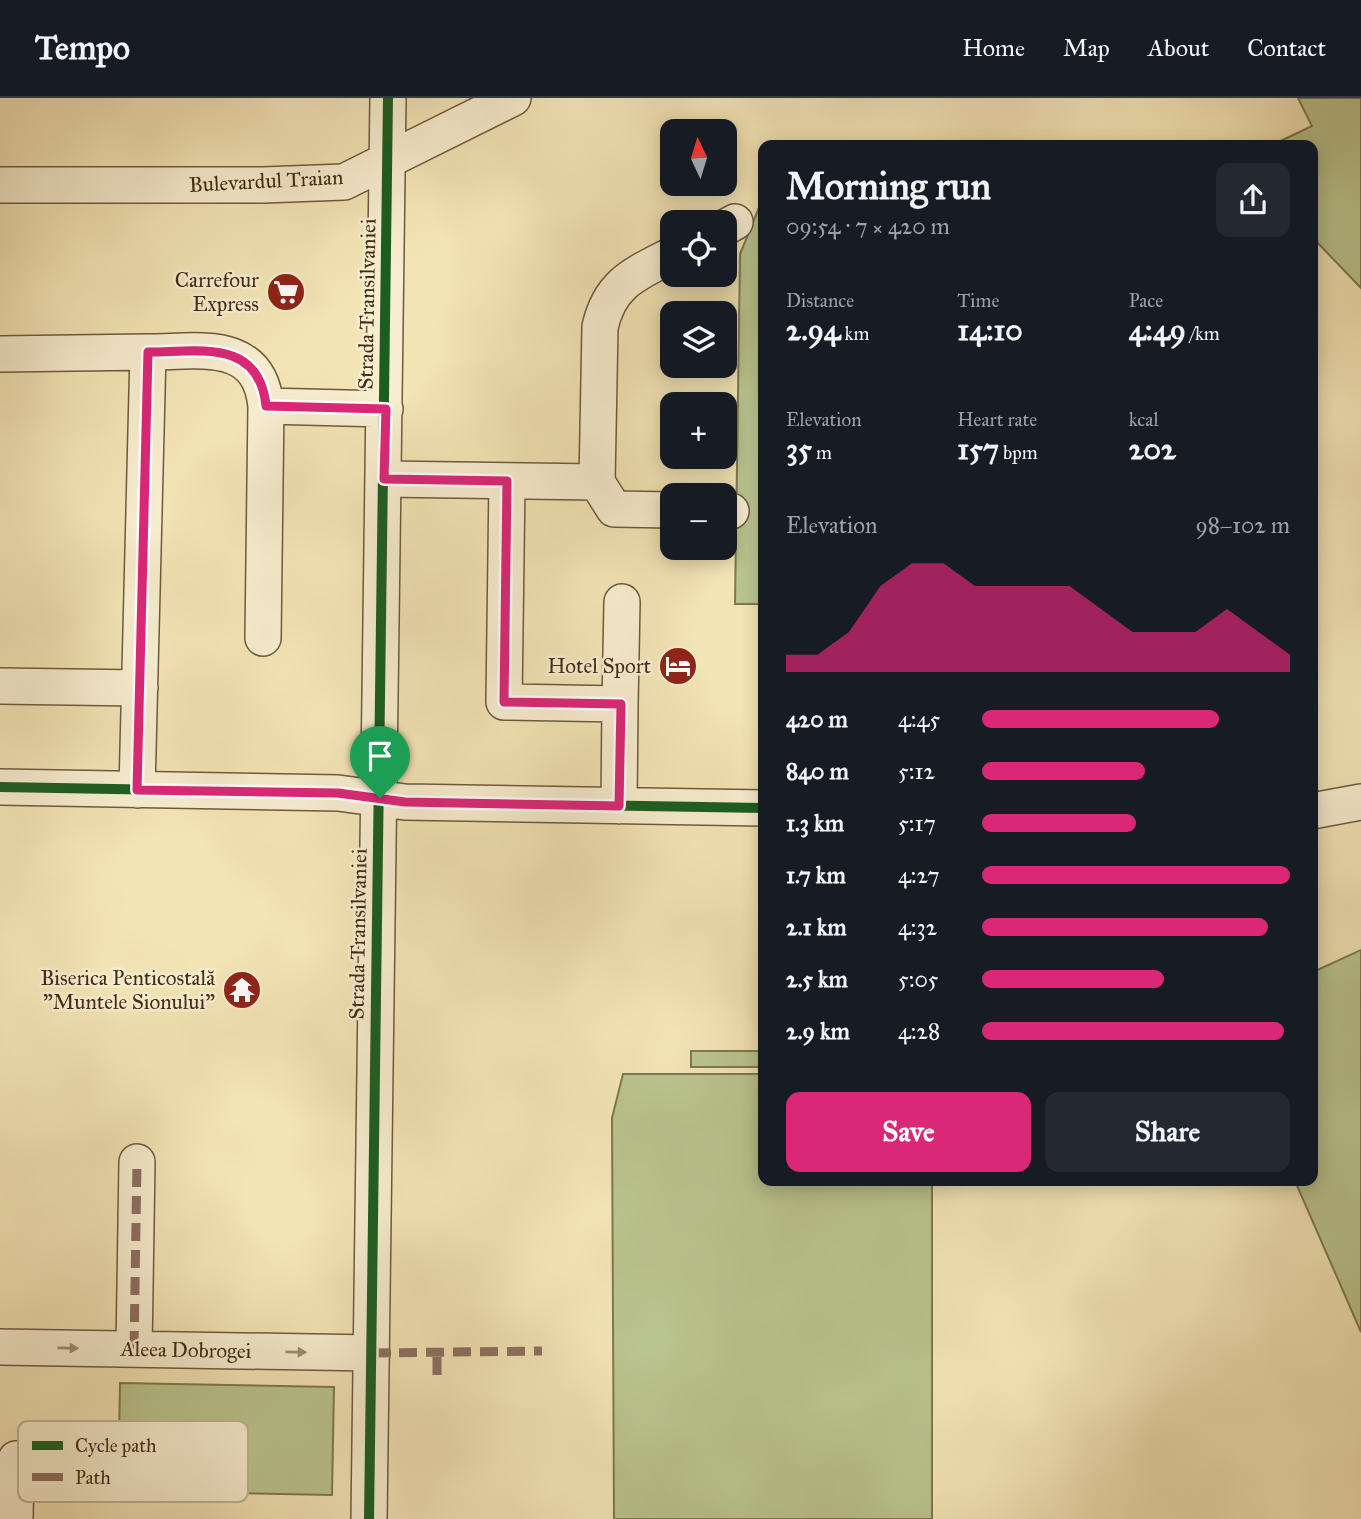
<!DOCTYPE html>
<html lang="en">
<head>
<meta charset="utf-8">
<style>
  :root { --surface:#171b24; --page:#242831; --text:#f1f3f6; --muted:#9ea1a6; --line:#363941; --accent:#db2777 }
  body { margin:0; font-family:"IM FELL Great Primer",serif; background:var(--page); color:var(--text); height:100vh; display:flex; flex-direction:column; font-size:26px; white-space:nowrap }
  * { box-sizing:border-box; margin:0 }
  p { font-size:23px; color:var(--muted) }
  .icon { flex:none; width:38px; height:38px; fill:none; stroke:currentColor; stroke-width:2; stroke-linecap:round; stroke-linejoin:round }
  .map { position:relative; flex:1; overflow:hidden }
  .sheet { position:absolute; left:758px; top:42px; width:560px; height:1046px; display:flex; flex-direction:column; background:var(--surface); border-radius:14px; box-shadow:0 4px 18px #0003 }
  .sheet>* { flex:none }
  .needle { width:46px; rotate:356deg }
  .controls { position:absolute; left:660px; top:21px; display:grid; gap:14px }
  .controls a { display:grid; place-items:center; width:77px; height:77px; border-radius:14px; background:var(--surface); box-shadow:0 4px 18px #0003; font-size:35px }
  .pin { position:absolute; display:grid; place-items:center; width:60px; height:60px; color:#fff; margin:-72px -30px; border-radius:50% 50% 50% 0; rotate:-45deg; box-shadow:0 0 7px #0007 }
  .pin .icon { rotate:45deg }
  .round { display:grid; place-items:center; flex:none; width:74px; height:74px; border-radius:14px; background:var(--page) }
  .summary { display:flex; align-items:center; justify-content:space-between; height:119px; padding:0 28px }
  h1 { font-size:38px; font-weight:700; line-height:52px }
  .stats { display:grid; grid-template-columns:repeat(3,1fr); gap:10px; height:119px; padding:7px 28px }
  .stats div { display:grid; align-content:center }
  .stats b { font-size:30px; font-weight:700 }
  .stats small { font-size:19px; font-weight:400 }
  .stats p { font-size:19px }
  .chart { height:196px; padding:14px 28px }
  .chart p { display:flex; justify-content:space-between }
  .chart svg { width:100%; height:126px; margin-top:7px; fill:var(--accent); opacity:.7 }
  .action { display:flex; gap:14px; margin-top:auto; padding:14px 28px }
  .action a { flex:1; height:80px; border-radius:14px; background:var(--accent); color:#fff; font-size:28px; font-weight:700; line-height:80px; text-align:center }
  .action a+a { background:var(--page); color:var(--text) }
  ul { padding:0 28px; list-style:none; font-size:23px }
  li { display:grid; grid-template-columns:112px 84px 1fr; align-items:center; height:52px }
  li i { height:18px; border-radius:9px; background:var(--accent) }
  header { display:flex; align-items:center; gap:42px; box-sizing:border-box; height:98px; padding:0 35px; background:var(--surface); border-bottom:2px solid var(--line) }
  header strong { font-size:33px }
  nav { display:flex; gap:38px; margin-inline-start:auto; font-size:24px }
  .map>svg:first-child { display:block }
  .green { fill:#bac48e; stroke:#7e7850; stroke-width:2 }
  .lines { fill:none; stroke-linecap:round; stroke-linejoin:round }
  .minor-casing { stroke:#6e5a3c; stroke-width:38 }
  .minor { stroke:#f7edcf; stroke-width:35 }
  .quiet { stroke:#8d6e63; stroke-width:9; stroke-dasharray:18 9; stroke-linecap:butt }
  .cycleway-casing { stroke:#f7edcf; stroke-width:15 }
  .cycleway { stroke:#1b5e20; stroke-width:10 }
  .oneway { fill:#9c8c71 }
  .route-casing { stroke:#fff; stroke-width:14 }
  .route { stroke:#db2777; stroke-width:9 }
  .labels { text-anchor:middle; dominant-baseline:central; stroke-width:5; stroke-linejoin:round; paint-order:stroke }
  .street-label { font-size:21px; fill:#412c13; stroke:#f7edcf }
  .poi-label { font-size:21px; fill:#412c13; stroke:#f7edcf; text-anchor:end }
  .key { fill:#f7edcf; stroke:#c0b397; stroke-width:2 }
  .key-label { font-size:19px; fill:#412c13 }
</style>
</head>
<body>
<header>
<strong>Tempo</strong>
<nav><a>Home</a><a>Map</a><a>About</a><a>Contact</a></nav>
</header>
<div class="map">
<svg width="1361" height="1421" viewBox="0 0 1361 1421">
  <rect width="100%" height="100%" fill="#f3e4b5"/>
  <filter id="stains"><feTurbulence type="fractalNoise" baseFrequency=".00286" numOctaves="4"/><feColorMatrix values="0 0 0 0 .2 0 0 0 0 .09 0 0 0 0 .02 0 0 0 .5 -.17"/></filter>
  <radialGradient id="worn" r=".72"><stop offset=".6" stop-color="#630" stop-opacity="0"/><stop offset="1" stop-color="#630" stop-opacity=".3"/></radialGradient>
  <path class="green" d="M1298 0H1361V190L1313 140 1312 47H1272L1312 28Z
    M763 100V506H735L740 156Z
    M1361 852V1234L1295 1083H1312L1313 874Z
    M691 953H763V969H691Z
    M623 976H763V1083H932V1421H614L612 1020Z
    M120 1285 334 1289 332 1397 118 1393Z"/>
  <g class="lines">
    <defs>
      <path id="minor" d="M0 87H263L344 84 513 0
        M724 130 735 124
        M0 256 148 254
        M384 381 597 384 600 229C610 185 635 176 672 157
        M507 383 504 604 620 606 619 708
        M597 384 614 411 672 412
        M724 412 731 413
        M263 540 266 308
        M0 588 140 590
        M620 606 622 504
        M0 689 338 695 405 704 763 710
        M137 692 148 254C199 254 259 240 266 308L385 311
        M1312 713 1361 704
        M0 1249 372 1255
        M134 1251 137 1064
        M15 1421 16 1361
        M369 1421 388 0"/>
    </defs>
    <use href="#minor" class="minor-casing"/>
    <use href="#minor" class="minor"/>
    <path class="quiet" d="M134 1251 137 1064
      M372 1255 542 1253
      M437 1277V1254"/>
    <defs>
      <path id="cycleway" d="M0 689 338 695 405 704 763 710
        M369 1421 388 0"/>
    </defs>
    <use href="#cycleway" class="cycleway-casing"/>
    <use href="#cycleway" class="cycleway"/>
  </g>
  <defs><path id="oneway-solid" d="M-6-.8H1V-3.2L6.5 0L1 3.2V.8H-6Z" transform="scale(1.75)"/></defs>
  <g class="oneway">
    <use href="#oneway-solid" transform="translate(68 1250) rotate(1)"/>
    <use href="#oneway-solid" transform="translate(296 1254) rotate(1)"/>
  </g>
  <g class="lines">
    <defs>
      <path id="route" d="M148 254C199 254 259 240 266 308L386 311 384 381 507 383 504 604 621 606 619 708 405 704 338 695 137 692Z"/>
    </defs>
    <use href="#route" class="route-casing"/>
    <use href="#route" class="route"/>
  </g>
  <defs>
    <symbol id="supermarket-disc" viewBox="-11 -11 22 22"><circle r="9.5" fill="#8f2418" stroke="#f7edcf"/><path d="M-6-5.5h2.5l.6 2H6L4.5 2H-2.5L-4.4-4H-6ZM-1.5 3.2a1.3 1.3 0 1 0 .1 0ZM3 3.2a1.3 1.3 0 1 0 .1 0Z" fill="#fff"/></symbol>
    <symbol id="hotel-disc" viewBox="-11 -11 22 22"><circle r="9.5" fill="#8f2418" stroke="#f7edcf"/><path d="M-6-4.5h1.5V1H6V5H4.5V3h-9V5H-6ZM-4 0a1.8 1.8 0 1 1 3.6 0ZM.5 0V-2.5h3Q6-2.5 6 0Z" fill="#fff"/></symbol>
    <symbol id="temple-disc" viewBox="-11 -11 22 22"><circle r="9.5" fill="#8f2418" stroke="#f7edcf"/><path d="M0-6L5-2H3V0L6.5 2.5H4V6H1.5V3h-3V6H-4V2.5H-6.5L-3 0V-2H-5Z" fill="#fff"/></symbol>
  </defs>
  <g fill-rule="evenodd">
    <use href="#supermarket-disc" x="264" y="172" width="44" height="44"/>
    <use href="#hotel-disc" x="656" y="546" width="44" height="44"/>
    <use href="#temple-disc" x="220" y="870" width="44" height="44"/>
  </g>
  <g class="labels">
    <g class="street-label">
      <text transform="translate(266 83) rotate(-3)">Bulevardul Traian</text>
      <text transform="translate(367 206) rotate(-89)">Strada Transilvaniei</text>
      <text transform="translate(358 836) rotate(-89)">Strada Transilvaniei</text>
      <text transform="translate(186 1252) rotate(1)">Aleea Dobrogei</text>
    </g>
    <g class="poi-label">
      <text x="259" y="182">Carrefour<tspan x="259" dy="24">Express</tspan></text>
      <text x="651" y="568">Hotel Sport</text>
      <text x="215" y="880">Biserica Penticostală<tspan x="215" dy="24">"Muntele Sionului"</tspan></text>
    </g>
  </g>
  <rect x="18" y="1323" width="230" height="81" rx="10" class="key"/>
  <rect x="32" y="1343" width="31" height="9" fill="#1b5e20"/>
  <rect x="32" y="1375" width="31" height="8" fill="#8d6e63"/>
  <g class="key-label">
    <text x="75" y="1354">Cycle path</text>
    <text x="75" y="1386">Path</text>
  </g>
  <rect width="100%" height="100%" filter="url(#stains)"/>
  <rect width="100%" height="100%" fill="url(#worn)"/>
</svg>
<div class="controls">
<a><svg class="needle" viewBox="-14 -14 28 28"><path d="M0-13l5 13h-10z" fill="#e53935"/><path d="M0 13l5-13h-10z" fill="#9ea1a6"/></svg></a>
<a><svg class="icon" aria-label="locate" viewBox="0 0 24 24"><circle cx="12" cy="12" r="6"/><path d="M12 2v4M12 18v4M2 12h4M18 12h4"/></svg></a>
<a><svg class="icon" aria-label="layers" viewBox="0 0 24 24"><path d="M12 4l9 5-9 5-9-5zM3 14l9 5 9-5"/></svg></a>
<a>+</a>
<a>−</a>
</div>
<div class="pin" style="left:380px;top:700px;background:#1e9e55"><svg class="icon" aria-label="arrive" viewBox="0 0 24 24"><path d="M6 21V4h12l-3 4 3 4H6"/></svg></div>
<section class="sheet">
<div class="summary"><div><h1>Morning run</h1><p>09:54 · 7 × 420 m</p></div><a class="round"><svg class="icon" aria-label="share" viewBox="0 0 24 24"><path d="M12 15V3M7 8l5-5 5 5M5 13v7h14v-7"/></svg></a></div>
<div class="stats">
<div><p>Distance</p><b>2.94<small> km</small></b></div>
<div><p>Time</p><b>14:10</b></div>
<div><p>Pace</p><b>4:49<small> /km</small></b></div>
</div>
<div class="stats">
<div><p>Elevation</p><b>35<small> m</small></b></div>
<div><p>Heart rate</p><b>157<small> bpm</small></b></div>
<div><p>kcal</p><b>202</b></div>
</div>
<div class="chart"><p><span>Elevation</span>98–102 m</p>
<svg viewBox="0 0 160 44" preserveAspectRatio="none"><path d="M0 44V38L10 38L20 30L30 14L40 6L50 6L60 14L70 14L80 14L90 14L100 22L110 30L120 30L130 30L140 22L150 30L160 38V44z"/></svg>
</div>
<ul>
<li><b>420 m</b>4:45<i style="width:77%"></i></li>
<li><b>840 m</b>5:12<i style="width:53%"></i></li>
<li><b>1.3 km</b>5:17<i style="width:50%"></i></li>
<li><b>1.7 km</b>4:27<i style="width:100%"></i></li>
<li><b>2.1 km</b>4:32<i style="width:93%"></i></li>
<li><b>2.5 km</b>5:05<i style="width:59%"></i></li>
<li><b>2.9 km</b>4:28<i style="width:98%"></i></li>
</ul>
<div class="action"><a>Save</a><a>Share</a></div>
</section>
</div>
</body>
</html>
